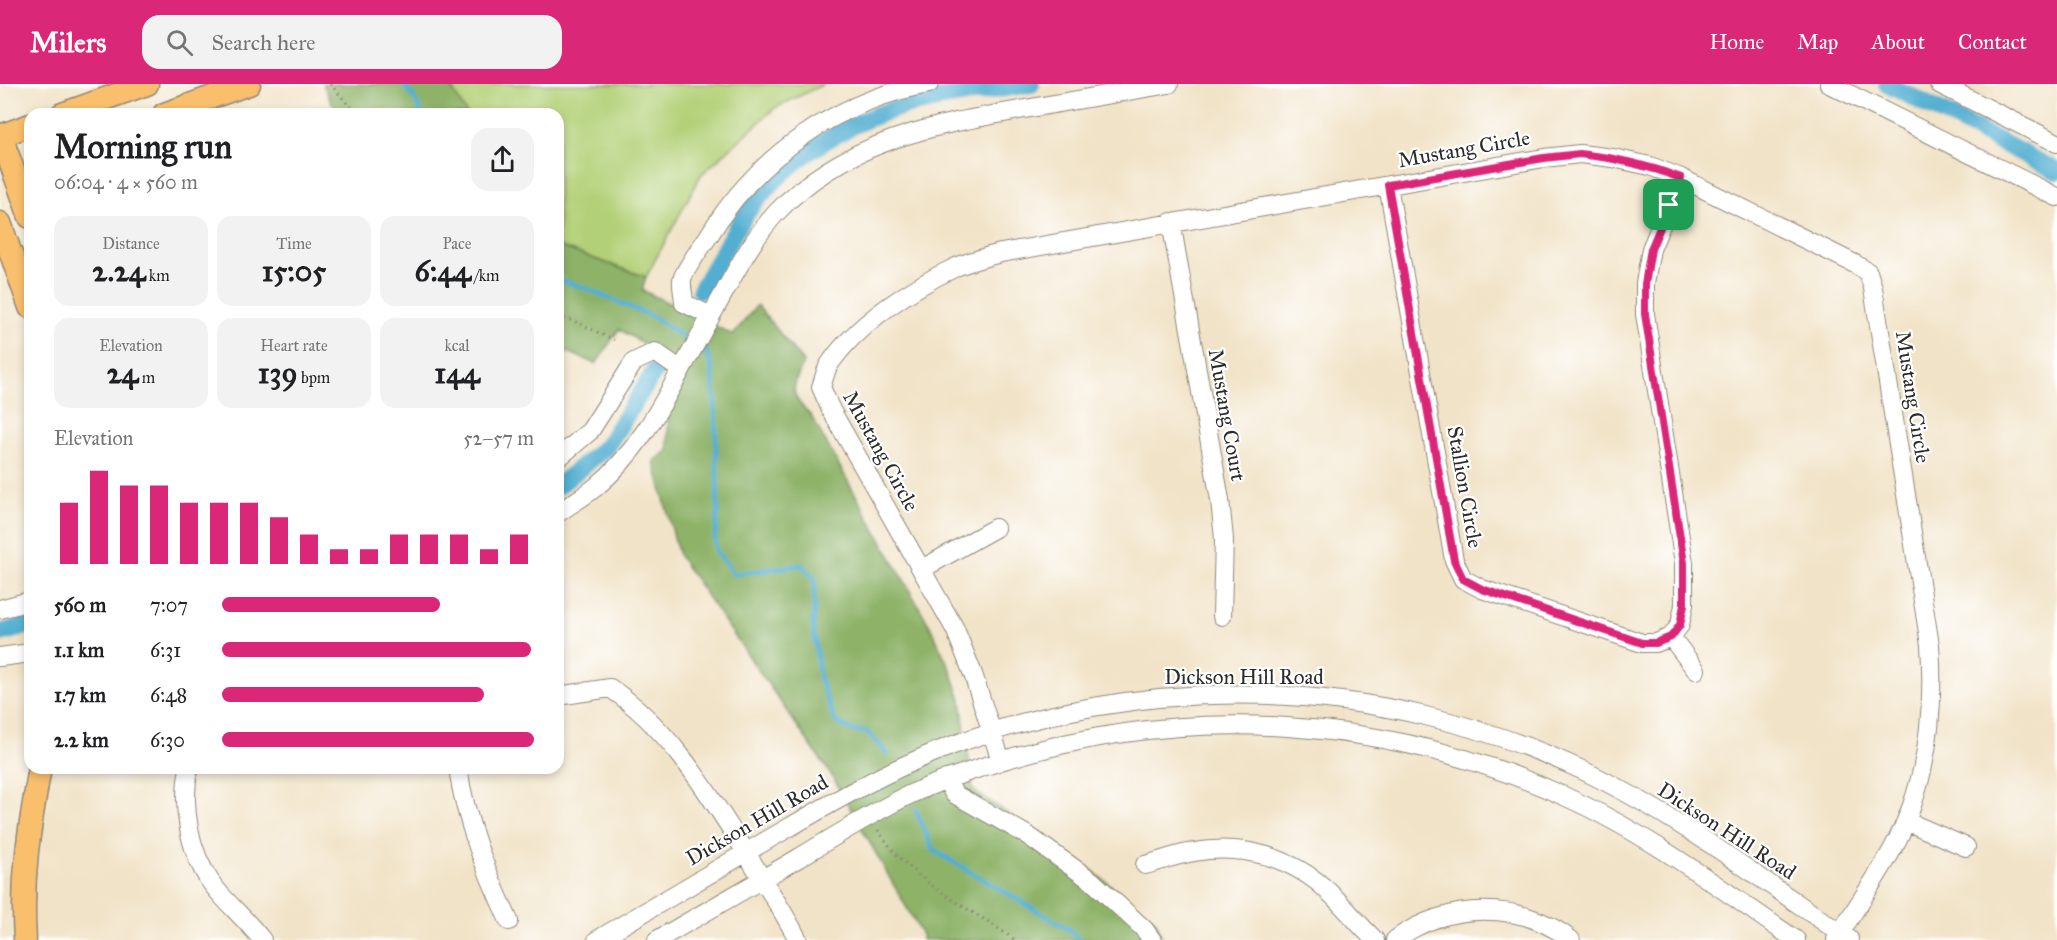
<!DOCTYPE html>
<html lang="en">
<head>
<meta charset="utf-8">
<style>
  :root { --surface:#fff; --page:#f2f2f2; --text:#202124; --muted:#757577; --accent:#db2777 }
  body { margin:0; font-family:"IM FELL Great Primer",serif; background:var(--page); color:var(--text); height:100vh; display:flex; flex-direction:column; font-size:22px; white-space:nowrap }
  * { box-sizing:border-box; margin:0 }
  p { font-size:20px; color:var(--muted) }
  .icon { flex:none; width:33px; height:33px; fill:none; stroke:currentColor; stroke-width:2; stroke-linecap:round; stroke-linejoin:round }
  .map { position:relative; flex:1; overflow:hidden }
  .drawer { position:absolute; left:24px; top:24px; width:540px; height:666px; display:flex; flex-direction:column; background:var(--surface); border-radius:18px; box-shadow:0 3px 9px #0003 }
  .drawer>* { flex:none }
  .pin { position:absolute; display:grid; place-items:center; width:51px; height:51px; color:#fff; margin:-26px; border-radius:12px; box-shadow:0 3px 9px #0006 }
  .round { display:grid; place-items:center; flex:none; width:63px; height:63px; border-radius:18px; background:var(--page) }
  .overview { display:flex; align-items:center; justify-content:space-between; height:102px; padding:0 30px }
  h1 { font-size:33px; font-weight:700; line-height:45px }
  .stats { display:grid; grid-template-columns:repeat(3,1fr); gap:9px; height:102px; padding:6px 30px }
  .stats div { display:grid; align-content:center; border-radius:15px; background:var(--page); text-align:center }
  .stats b { font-size:30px; font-weight:700 }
  .stats small { font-size:16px; font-weight:400 }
  .stats p { font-size:16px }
  .chart { height:168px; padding:12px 30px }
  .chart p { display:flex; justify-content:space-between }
  .chart svg { width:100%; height:108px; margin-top:6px; stroke:var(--accent); stroke-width:6 }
  ul { padding:0 30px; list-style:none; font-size:20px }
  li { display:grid; grid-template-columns:96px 72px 1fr; align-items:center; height:45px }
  li i { height:15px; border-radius:8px; background:var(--accent) }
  header { display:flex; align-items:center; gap:36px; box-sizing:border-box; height:84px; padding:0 30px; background:var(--accent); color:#fff }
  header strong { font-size:28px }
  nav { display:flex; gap:33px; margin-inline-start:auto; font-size:21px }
  .search { width:420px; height:54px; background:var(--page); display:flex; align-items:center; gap:15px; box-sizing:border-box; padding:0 21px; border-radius:18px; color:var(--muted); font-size:22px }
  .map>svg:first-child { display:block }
  .green { fill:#b2d077; stroke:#6e7e51; stroke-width:1.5 }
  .forest { fill:#8db268; stroke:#5c6e4a; stroke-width:1.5 }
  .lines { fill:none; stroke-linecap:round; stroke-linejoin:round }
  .stream { stroke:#53afd1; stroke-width:5 }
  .canal { stroke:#53afd1; stroke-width:18 }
  .minor-casing { stroke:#8e8779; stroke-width:20 }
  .major-casing { stroke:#8e8779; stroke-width:25 }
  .path { stroke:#8e8779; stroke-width:3; stroke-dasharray:1.5 4.5; stroke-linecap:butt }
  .minor { stroke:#fff; stroke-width:18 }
  .major { stroke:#f9bf6d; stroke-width:22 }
  .route-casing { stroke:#fff; stroke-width:12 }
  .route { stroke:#db2777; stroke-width:8 }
  .labels { text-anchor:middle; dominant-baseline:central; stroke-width:4.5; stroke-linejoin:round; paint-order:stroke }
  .street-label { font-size:21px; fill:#2b2b2b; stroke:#fff }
</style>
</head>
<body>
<header>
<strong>Milers</strong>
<div class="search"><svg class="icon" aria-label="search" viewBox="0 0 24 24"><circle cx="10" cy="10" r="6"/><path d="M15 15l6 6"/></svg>Search here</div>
<nav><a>Home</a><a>Map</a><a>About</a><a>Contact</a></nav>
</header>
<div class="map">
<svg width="2057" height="856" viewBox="0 0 2057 856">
  <rect width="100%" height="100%" fill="#fff"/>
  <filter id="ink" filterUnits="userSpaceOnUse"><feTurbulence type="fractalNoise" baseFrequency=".0167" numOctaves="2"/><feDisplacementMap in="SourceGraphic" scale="12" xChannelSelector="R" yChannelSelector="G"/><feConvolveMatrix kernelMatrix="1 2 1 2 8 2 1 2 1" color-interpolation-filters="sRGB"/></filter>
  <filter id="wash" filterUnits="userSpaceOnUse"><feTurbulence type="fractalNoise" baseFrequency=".008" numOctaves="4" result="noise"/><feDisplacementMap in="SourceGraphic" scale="24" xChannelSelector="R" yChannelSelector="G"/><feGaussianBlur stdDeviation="1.35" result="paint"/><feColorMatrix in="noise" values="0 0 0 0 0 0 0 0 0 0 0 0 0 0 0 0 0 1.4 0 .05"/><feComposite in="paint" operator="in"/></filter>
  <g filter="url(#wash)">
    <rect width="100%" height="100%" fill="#f1e3c7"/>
    <path class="green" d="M448 0H824L775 24 701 91 646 193 558 162V30H466Z"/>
    <path class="forest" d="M323 0H449L467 30H340L338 24 332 19Z
      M558 162 646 193 642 206 733 251 757 221 804 279C789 306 791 311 811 332L931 544 951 587 961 616 973 706 1094 788 1156 837 1163 856H922V851L832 692 679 472 654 377 668 367V328L689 287 619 245 596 280 558 264Z"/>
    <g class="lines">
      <path class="stream" d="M402 0 413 12 422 30
        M558 198 563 197 585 204 653 233 707 269 712 285 715 318 718 428 715 455 716 467 734 490 802 481 815 495 813 542 820 595 835 637 853 647H866L887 669
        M916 726 933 766 1070 846 1079 856"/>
      <path class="canal" d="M1887 0 2057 87
        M701 206C716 181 729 155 745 131 783 77 846 37 909 21 949 11 991 7 1031 0
        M558 402 606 363 656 285
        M0 549 30 541"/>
    </g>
  </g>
  <g filter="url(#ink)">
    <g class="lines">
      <defs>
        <path id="minor" d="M1829 0 2057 113
          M1939 0 2057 59
          M1388 101 1454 476 1463 495 1482 505 1642 559H1656L1671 553 1680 541 1684 521V479L1645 230V199L1651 165 1681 94
          M1171 138 1220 416 1224 455 1222 532
          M711 232C731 197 749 158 777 128 844 57 933 41 1025 25 1073 17 1121 8 1169 0
          M558 374 590 347 634 278 655 268 681 286 711 232 684 219C684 212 681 203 682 196 683 188 702 162 708 153 756 73 837 16 929 0
          M558 429C571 420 585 412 597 402 634 371 658 329 681 286
          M922 485 995 444
          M0 525 30 517
          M1671 553 1696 586
          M0 573 30 569
          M558 612 610 604C672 646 710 712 749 773 765 801 784 827 798 856
          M1001 677 973 590 955 545 831 326 821 303C824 296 825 287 829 281 856 240 913 203 956 183 970 177 986 173 1001 169L1544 74 1580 70 1613 74 1650 82 1681 94 1855 180 1868 188 1873 204 1930 561C1935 632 1927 703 1892 766 1875 797 1854 826 1836 856
          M189 684C181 722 189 768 212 800 227 820 247 836 262 856
          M458 684C466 740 486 786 509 837
          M946 695 954 710 1027 751 1092 797 1144 845 1152 856
          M1906 737 1966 763
          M1145 781C1161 777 1178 770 1194 768 1244 759 1294 774 1330 809 1346 824 1359 841 1375 856
          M597 856C654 822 712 789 769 755 823 724 876 692 933 669 1138 585 1382 592 1582 686 1677 731 1762 796 1849 855
          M657 856C703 829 750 802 797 775 834 753 871 729 911 710 941 696 973 686 1004 676 1189 619 1388 633 1564 712 1647 749 1721 805 1796 856
          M1395 856C1446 818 1521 816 1571 856"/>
        <path id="major" d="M62 30 147 0
          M164 30 249 0
          M0 52 30 41
          M1 52 30 133
          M0 139 30 223
          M25 856C21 793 29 745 40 684"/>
      </defs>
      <use href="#minor" class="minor-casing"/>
      <use href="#major" class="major-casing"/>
      <path class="path" d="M330 0 357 30
        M558 233 574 237 614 256
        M878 746C913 800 965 820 1015 856"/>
      <use href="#minor" class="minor"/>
      <use href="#major" class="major"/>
    </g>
  </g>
  <g class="lines" filter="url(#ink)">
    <defs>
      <path id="route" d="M1580 70C1617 74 1647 81 1681 94L1651 165 1645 200V230L1684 479V521L1680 541 1671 553 1656 559H1642L1482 505 1463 495 1454 476 1388 101 1544 74Z"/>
    </defs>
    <use href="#route" class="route-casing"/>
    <use href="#route" class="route"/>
  </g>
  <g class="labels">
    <g class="street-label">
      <text transform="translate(1464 65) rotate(-10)">Mustang Circle</text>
      <text transform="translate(1913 313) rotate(81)">Mustang Circle</text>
      <text transform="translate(1227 331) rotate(80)">Mustang Court</text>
      <text transform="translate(881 367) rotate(61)">Mustang Circle</text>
      <text transform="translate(1465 403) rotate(80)">Stallion Circle</text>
      <text x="1244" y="593">Dickson Hill Road</text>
      <text transform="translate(757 736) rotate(-30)">Dickson Hill Road</text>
      <text transform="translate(1727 747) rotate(33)">Dickson Hill Road</text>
    </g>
  </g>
</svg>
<div class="pin" style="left:1669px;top:121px;background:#1e9e55"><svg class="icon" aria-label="arrive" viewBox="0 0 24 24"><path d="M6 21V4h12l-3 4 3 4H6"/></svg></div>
<section class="drawer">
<div class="overview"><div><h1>Morning run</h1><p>06:04 · 4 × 560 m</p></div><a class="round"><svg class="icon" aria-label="share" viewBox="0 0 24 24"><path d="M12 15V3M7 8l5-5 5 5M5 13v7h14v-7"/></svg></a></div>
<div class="stats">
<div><p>Distance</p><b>2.24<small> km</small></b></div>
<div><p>Time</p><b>15:05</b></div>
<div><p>Pace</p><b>6:44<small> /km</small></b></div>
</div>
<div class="stats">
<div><p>Elevation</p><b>24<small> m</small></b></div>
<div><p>Heart rate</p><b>139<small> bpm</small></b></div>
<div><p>kcal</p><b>144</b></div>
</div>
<div class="chart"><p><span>Elevation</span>52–57 m</p>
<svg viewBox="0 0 160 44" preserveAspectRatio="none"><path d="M5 44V19M15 44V6M25 44V12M35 44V12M45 44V19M55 44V19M65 44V19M75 44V25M85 44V32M95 44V38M105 44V38M115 44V32M125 44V32M135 44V32M145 44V38M155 44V32"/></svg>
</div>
<ul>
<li><b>560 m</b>7:07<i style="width:70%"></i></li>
<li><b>1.1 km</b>6:31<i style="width:99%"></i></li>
<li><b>1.7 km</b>6:48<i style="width:84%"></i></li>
<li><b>2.2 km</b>6:30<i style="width:100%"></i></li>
</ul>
</section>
</div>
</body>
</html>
